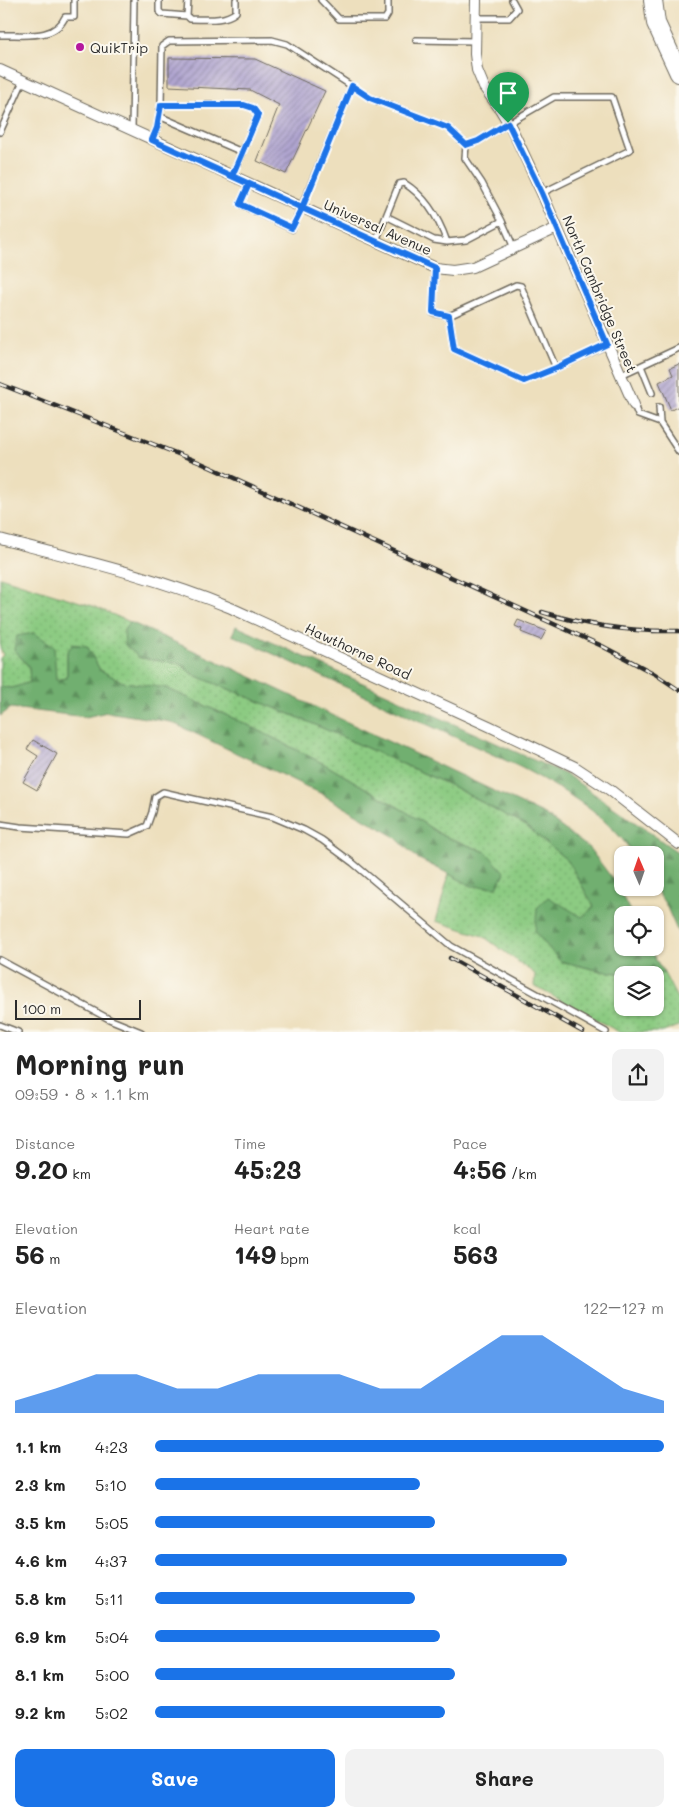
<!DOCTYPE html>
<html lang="en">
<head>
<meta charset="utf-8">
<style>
  :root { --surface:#fff; --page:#f2f2f2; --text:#222; --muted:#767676; --accent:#1a73e8 }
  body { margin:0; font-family:Mali,sans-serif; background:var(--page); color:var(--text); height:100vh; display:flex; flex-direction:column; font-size:19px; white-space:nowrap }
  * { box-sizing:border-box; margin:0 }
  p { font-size:16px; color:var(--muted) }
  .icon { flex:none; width:28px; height:28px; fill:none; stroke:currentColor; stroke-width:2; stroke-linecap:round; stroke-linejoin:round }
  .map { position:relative; height:1032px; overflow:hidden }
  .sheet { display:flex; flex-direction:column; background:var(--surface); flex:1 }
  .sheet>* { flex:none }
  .needle { width:32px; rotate:358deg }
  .fabs { position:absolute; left:614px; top:846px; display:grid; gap:10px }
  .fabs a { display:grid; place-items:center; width:50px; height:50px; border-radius:10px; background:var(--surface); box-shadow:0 1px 4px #0004; font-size:25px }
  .scale { position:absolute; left:15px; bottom:12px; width:126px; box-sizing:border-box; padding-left:5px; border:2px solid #2b2b2b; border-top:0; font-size:14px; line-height:18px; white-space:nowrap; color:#2b2b2b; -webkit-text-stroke:4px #fbf7ec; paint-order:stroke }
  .pin { position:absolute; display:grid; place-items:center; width:42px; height:42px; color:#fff; margin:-51px -21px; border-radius:50% 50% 50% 0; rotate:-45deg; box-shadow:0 0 5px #0007 }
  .pin .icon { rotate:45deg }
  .round { display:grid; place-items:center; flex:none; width:52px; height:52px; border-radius:10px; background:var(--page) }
  .overview { display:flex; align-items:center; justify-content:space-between; height:85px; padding:0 15px }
  h1 { font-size:28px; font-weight:800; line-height:38px }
  .stats { display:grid; grid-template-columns:repeat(3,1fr); gap:8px; height:85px; padding:5px 15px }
  .stats div { display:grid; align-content:center }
  .stats b { font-size:25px; font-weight:800 }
  .stats small { font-size:14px; font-weight:400 }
  .stats p { font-size:14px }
  .chart { height:140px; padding:10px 15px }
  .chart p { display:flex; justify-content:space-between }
  .chart svg { width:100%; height:90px; margin-top:5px; fill:var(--accent); opacity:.7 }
  .primary-button { display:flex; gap:10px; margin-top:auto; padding:10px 15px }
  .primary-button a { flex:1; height:58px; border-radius:10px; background:var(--accent); color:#fff; font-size:20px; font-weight:800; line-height:58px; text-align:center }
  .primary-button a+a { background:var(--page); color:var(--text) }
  ul { padding:0 15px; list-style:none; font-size:16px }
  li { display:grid; grid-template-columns:80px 60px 1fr; align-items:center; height:38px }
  li i { height:12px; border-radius:6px; background:var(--accent) }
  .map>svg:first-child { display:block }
  .grass { fill:url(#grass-dots); stroke:#5c7b56 }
  .forest { fill:url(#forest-firs); stroke:#4e6d4e }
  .building { fill:url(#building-hatch) }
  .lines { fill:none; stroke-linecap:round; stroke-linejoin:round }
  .service-casing { stroke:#6f6a5e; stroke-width:8 }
  .minor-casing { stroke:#6f6a5e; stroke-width:12 }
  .motorway-casing { stroke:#6f6a5e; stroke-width:20 }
  .service { stroke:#fff; stroke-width:5 }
  .minor { stroke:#fff; stroke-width:10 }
  .motorway { stroke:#fff; stroke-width:18 }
  .rail-casing { stroke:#2b2b2b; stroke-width:4.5 }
  .rail { stroke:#fbf7ec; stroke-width:2.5; stroke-dasharray:8; stroke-linecap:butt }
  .route-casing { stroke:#fff; stroke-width:10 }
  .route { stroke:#1a73e8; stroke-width:6 }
  .poi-dot { fill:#b5179e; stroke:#fbf7ec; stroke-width:2 }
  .labels { text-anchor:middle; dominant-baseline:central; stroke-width:4; stroke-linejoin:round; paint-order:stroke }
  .poi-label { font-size:14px; fill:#2b2b2b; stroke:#fbf7ec; text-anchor:start }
  .street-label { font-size:14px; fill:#2b2b2b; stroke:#fbf7ec }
</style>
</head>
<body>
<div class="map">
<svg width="679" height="1032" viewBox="0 0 679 1032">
  <defs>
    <pattern id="grass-dots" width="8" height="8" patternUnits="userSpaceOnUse" patternTransform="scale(1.25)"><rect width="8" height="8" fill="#8ccb82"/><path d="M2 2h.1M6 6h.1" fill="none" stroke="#79ae70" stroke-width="1.8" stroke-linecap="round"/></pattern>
    <pattern id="forest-firs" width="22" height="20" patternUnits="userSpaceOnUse" patternTransform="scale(1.25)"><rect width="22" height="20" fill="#71af70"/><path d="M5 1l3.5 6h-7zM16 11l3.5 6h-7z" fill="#5d8f5c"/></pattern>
    <pattern id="building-hatch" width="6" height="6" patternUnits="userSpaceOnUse" patternTransform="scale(1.25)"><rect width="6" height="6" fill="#b0a5d0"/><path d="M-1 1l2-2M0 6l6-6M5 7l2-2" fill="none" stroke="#8f87a9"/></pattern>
  </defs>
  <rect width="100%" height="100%" fill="#fbf7ec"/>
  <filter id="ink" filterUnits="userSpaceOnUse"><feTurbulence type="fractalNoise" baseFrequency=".02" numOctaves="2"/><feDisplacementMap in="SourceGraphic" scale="10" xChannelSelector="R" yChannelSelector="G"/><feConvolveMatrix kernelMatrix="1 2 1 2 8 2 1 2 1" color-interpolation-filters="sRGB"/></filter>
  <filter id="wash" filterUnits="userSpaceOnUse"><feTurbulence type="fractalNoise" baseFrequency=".0096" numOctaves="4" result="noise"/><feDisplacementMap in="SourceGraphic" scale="20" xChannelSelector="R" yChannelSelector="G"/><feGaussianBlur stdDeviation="1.12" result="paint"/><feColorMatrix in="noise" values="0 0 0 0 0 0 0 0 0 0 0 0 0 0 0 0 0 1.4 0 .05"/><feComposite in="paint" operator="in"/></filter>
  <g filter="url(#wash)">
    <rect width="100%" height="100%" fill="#eddfbd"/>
    <path class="grass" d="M0 577 93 606 130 622 124 630 140 658 179 663 194 675 302 719 452 786 526 826 568 861 594 907 582 917 560 961 601 971 635 975H622V1008H655V975L664 973 679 1002V1026L663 1032H619L534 986 535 974 483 936 436 921 449 874 472 886 486 852 443 836 408 813 326 765 246 724 166 688 122 682 100 670 87 646 67 652V678L56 680 14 649 29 667 30 683 12 688 0 687V658L3 655 0 647Z"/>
    <path class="forest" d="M130 622 228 666 545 815 589 848 615 882 632 915H622V948H649L664 973 655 975H635L601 971 560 961 535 932 537 908 548 897 582 917 594 907 568 861 526 826 452 786 302 719 194 675 179 663 140 658 125 645 124 630Z
      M236 626 567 775 679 853V935L666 905 655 888V855H634C607 814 562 789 520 767L232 635Z
      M34 633 54 646 56 680 67 678V652L73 644 87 646 100 670 123 682 166 688 246 724 326 765 408 813 443 836 486 852 505 873 497 887 472 886 449 874 417 858 394 836 320 793 171 722 107 712 86 717 11 708 0 716V687L12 688 30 682 29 667 14 649 17 636Z"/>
    <g id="blocks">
      <path class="building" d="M169 58 255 59 325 91 286 174 257 161 279 105 250 90 169 86Z
        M679 364V406L671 410 659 382 673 375 670 368Z
        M518 620 546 631 541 640 521 632 522 629 515 626Z
        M33 740 57 754 37 790 23 782 38 756 27 749Z"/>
    </g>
  </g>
  <g filter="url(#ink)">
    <use href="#blocks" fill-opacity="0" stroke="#6f6a5e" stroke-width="1"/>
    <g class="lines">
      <defs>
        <path id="service" d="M159 0V11L162 14 187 16 190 19C205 19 224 22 236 12V0
          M321 0 339 19H385L388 14V0
          M187 16 188 0
          M476 18H509L517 9 512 0
          M0 35C22 34 55 41 65 17H74V0
          M416 40 475 41
          M161 105 162 46 169 41 272 40 287 44 370 98 448 128 466 145
          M159 116 242 152
          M132 130 134 0
          M0 132 23 81
          M152 139 157 128 161 105H245L253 108 258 115 232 175
          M249 184 240 204 292 229 352 86
          M386 216 434 240 447 242
          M502 221 482 183 465 158 466 145 478 141 554 97H612L630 150 542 193
          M376 241 399 184 404 183C425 196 439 219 447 242L466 240 502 221 514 248
          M435 268 433 313 449 316 516 285 521 286 556 368 607 345
          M449 316 454 349 524 381 556 368
          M641 366 652 393
          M621 375 679 348
          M634 405 638 415 660 423 679 452
          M659 407 660 423
          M0 824 20 827 129 834 147 826 152 812 155 797 163 792 273 817 304 830 322 840 353 863 451 946 606 1032
          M0 960 109 1019 141 1032
          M0 1025 18 1032"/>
        <path id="minor" d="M476 0 475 54 477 70 484 87 500 109 512 129 542 193 634 405
          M0 70 435 268 453 270 473 267 557 228
          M0 539C78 559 156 577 231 608L489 726 575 767 610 790 679 844"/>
        <path id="motorway" d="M653 0 656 23 679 73"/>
      </defs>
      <use href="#service" class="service-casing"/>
      <use href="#minor" class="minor-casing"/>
      <use href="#motorway" class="motorway-casing"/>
      <use href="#service" class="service"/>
      <use href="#minor" class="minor"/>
      <use href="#motorway" class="motorway"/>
      <defs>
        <path id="rail" d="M0 384 201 463 602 646 655 674 679 690
          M542 612C587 626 632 632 679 631
          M450 958 583 1032"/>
      </defs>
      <use href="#rail" class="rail-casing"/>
      <use href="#rail" class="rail"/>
    </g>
  </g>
  <g class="lines" filter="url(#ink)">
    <defs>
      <path id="route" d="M508 123 478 141 466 145 448 128 370 98 352 86 302 208 232 176 258 115 253 108 244 105H161L157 128 152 140 249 184 240 204 292 228 302 208 435 268 433 312 449 316 454 349 524 381 556 368 607 344 542 193 508 123"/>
    </defs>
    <use href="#route" class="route-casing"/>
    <use href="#route" class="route"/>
  </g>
  <circle class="poi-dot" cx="80" cy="47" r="5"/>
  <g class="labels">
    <g class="poi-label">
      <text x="90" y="47">QuikTrip</text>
    </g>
    <g class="street-label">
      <text transform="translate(378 227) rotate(24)">Universal Avenue</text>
      <text transform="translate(600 294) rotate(67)">North Cambridge Street</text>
      <text transform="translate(358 651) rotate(25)">Hawthorne Road</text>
    </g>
  </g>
</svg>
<div class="fabs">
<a><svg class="needle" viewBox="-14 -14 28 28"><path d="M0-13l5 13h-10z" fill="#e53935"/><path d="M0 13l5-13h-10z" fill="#767676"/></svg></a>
<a><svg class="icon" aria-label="locate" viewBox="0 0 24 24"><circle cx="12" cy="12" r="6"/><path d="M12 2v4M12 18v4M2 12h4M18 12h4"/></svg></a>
<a><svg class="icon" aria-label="layers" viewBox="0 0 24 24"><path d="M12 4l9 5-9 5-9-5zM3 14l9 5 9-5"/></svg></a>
</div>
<div class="scale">100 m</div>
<div class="pin" style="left:508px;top:123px;background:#1e9e55"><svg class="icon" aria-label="arrive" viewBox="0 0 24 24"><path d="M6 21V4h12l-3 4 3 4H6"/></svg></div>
</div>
<section class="sheet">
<div class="overview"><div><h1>Morning run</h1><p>09:59 · 8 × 1.1 km</p></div><a class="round"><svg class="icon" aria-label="share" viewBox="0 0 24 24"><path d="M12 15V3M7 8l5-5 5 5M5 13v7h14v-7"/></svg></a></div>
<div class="stats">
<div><p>Distance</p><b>9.20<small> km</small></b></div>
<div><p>Time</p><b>45:23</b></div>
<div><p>Pace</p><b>4:56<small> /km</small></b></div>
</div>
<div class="stats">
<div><p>Elevation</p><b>56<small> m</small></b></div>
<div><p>Heart rate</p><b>149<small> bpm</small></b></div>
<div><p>kcal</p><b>563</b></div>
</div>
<div class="chart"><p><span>Elevation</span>122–127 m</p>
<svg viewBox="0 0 160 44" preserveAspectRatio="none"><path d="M0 44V38L10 32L20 25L30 25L40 32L50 32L60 25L70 25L80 25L90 32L100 32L110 19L120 6L130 6L140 19L150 32L160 38V44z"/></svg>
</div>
<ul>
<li><b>1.1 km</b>4:23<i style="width:100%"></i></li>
<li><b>2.3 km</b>5:10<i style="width:52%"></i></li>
<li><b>3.5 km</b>5:05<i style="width:55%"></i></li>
<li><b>4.6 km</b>4:37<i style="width:81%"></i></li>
<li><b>5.8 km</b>5:11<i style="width:51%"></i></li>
<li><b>6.9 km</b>5:04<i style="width:56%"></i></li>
<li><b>8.1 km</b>5:00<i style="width:59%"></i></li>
<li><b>9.2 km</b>5:02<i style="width:57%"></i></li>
</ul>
<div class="primary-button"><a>Save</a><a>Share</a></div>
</section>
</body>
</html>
